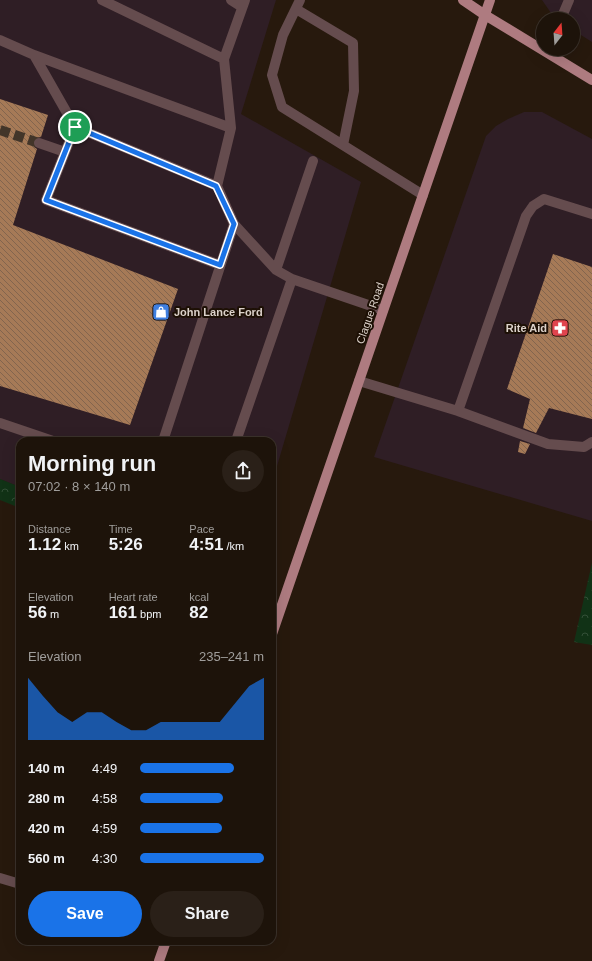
<!DOCTYPE html>
<html lang="en">
<head>
<meta charset="utf-8">
<style>
  :root { --surface:#1d130a; --page:#2a2018; --text:#f1f3f6; --muted:#a09e9c; --line:#3b322b; --accent:#1a73e8 }
  body { margin:0; font-family:Arial,sans-serif; background:var(--page); color:var(--text); height:100vh; display:flex; flex-direction:column; font-size:15px; white-space:nowrap }
  * { box-sizing:border-box; margin:0 }
  p { font-size:13px; color:var(--muted) }
  .icon { flex:none; width:22px; height:22px; fill:none; stroke:currentColor; stroke-width:2; stroke-linecap:round; stroke-linejoin:round }
  .map { position:relative; flex:1; overflow:hidden }
  .details { position:absolute; left:16px; top:437px; width:260px; height:508px; display:flex; flex-direction:column; background:var(--surface); border-radius:12px; box-shadow:0 4px 16px #0002,0 0 0 1px var(--line) }
  .details>* { flex:none }
  .needle { width:26px; rotate:17deg }
  .fabs { position:absolute; left:536px; top:12px; display:grid; gap:8px }
  .fabs a { display:grid; place-items:center; width:44px; height:44px; border-radius:50%; background:var(--surface); box-shadow:0 4px 16px #0002,0 0 0 1px var(--line); font-size:20px }
  .pin { position:absolute; display:grid; place-items:center; width:34px; height:34px; color:#fff; margin:-17px; border:2px solid #fff; border-radius:50%; box-shadow:0 1px 4px #0007 }
  .round { display:grid; place-items:center; flex:none; width:42px; height:42px; border-radius:21px; background:var(--page) }
  .overview { display:flex; align-items:center; justify-content:space-between; height:68px; padding:0 12px }
  h1 { font-size:22px; font-weight:700; line-height:30px }
  .metrics { display:grid; grid-template-columns:repeat(3,1fr); gap:6px; height:68px; padding:4px 12px }
  .metrics div { display:grid; align-content:center }
  .metrics b { font-size:17px; font-weight:700 }
  .metrics small { font-size:11px; font-weight:400 }
  .metrics p { font-size:11px }
  .chart { height:112px; padding:8px 12px }
  .chart p { display:flex; justify-content:space-between }
  .chart svg { width:100%; height:72px; margin-top:4px; fill:var(--accent); opacity:.7 }
  .primary-button { display:flex; gap:8px; margin-top:auto; padding:8px 12px }
  .primary-button a { flex:1; height:46px; border-radius:24px; background:var(--accent); color:#fff; font-size:16px; font-weight:700; line-height:46px; text-align:center }
  .primary-button a+a { background:var(--page); color:var(--text) }
  ul { padding:0 12px; list-style:none; font-size:13px }
  li { display:grid; grid-template-columns:64px 48px 1fr; align-items:center; height:30px }
  li i { height:10px; border-radius:5px; background:var(--accent) }
  .map>svg:first-child { display:block }
  .commercial { fill:#2f1e25 }
  .forest { fill:url(#forest-crowns) }
  .building { fill:url(#building-back-hatch) }
  .lines { fill:none; stroke-linecap:round; stroke-linejoin:round }
  .minor-tunnel { stroke:#423529; stroke-width:10; stroke-dasharray:10 5; stroke-linecap:butt }
  .minor { stroke:#654c4e; stroke-width:10 }
  .major { stroke:#ae7b80; stroke-width:10 }
  .route-casing { stroke:#fff; stroke-width:8 }
  .route { stroke:#1a73e8; stroke-width:5 }
  .labels { text-anchor:middle; dominant-baseline:central; stroke-width:4; stroke-linejoin:round; paint-order:stroke }
  .poi-label { font-size:11px; font-weight:bold; fill:#dcd2ca; stroke:#1d1005; text-anchor:start }
  .street-label { font-size:11px; fill:#dcd2ca; stroke:#1d1005 }
</style>
</head>
<body>
<div class="map">
<svg width="592" height="961" viewBox="0 0 592 961">
  <defs>
    <pattern id="forest-crowns" width="20" height="18" patternUnits="userSpaceOnUse"><rect width="20" height="18" fill="#113216"/><path d="M2 6a3 3 0 1 1 6 0M12 15a3 3 0 1 1 6 0" fill="none" stroke="#334f37"/></pattern>
    <pattern id="building-back-hatch" width="6" height="6" patternUnits="userSpaceOnUse"><rect width="6" height="6" fill="#a67a57"/><path d="M-1 5l2 2M0 0l6 6M5-1l2 2" fill="none" stroke="#83654e"/></pattern>
  </defs>
  <rect width="100%" height="100%" fill="#27190d"/>
  <path class="commercial" d="M0 0H276L241 114 361 182 272 483V441H20V487L0 479Z
    M542 0H592V42L573 30V19H558L551 13Z
    M524 112H542L592 139V521L374 457 486 136 496 126 508 119Z"/>
  <path class="forest" d="M0 479 20 487V508L0 500Z
    M592 563V645L574 642Z"/>
  <path class="building" d="M0 99 48 115 41 137 35 138 33 141 34 147 37 149 13 225 178 289 130 425 0 386Z
    M553 254 592 267V419L549 408 536 433 523 428 530 399 507 389Z
    M520 441 530 444 525 454 518 452Z"/>
  <g class="lines">
    <path class="minor-tunnel" d="M0 130 39 143"/>
    <path class="minor" d="M102 0 224 59 245 0
      M231 0 242 7
      M300 0 283 35 272 75 282 107 423 195
      M296 9 353 43 354 91 343 145
      M561 19 569 0
      M0 40 34 55 75 127 217 186 234 224
      M34 55 231 128
      M75 127 46 200 220 265
      M39 143 65 152
      M217 186 231 128 224 59
      M276 270 313 161
      M359 381 458 411 526 216 533 206 544 199 592 214
      M458 411 548 444 584 447 592 442
      M0 423 53 441
      M163 441 234 224 276 270 292 279 383 310
      M236 441 292 279
      M0 878 20 884"/>
    <path class="major" d="M463 0 485 15 592 80
      M272 634 490 0
      M159 961 166 941"/>
  </g>
  <g class="lines">
    <defs>
      <path id="route" d="M75 127 216 186 234 224 220 265 46 200Z"/>
    </defs>
    <use href="#route" class="route-casing"/>
    <use href="#route" class="route"/>
  </g>
  <defs>
    <symbol id="shop-square" viewBox="-11 -11 22 22"><rect x="-9" y="-9" width="18" height="18" rx="4" fill="#3f7fe0" stroke="#1d1005"/><path d="M-5-2.5h2.3a2.7 3.5 0 0 1 5.4 0H5L5.5 6h-11ZM-1.5-2.5h3a1.5 2.3 0 0 0-3 0Z" fill="#fff"/></symbol>
    <symbol id="pharmacy-square" viewBox="-11 -11 22 22"><rect x="-9" y="-9" width="18" height="18" rx="4" fill="#e0444e" stroke="#1d1005"/><path d="M-2-6h4v4h4v4h-4v4h-4v-4h-4v-4h4Z" fill="#fff"/></symbol>
  </defs>
  <g fill-rule="evenodd">
    <use href="#shop-square" x="151" y="302" width="20" height="20"/>
    <use href="#pharmacy-square" x="550" y="318" width="20" height="20"/>
  </g>
  <g class="labels">
    <g class="poi-label">
      <text x="174" y="312">John Lance Ford</text>
      <text x="547" y="328" text-anchor="end">Rite Aid</text>
    </g>
    <g class="street-label">
      <text transform="translate(370 313) rotate(-71)">Clague Road</text>
    </g>
  </g>
</svg>
<div class="fabs">
<a><svg class="needle" viewBox="-14 -14 28 28"><path d="M0-13l5 13h-10z" fill="#e53935"/><path d="M0 13l5-13h-10z" fill="#a09e9c"/></svg></a>
</div>
<div class="pin" style="left:75px;top:127px;background:#1e9e55"><svg class="icon" aria-label="arrive" viewBox="0 0 24 24"><path d="M6 21V4h12l-3 4 3 4H6"/></svg></div>
<section class="details">
<div class="overview"><div><h1>Morning run</h1><p>07:02 · 8 × 140 m</p></div><a class="round"><svg class="icon" aria-label="share" viewBox="0 0 24 24"><path d="M12 15V3M7 8l5-5 5 5M5 13v7h14v-7"/></svg></a></div>
<div class="metrics">
<div><p>Distance</p><b>1.12<small> km</small></b></div>
<div><p>Time</p><b>5:26</b></div>
<div><p>Pace</p><b>4:51<small> /km</small></b></div>
</div>
<div class="metrics">
<div><p>Elevation</p><b>56<small> m</small></b></div>
<div><p>Heart rate</p><b>161<small> bpm</small></b></div>
<div><p>kcal</p><b>82</b></div>
</div>
<div class="chart"><p><span>Elevation</span>235–241 m</p>
<svg viewBox="0 0 160 44" preserveAspectRatio="none"><path d="M0 44V6L10 17L20 27L30 33L40 27L50 27L60 33L70 38L80 38L90 33L100 33L110 33L120 33L130 33L140 22L150 11L160 6V44z"/></svg>
</div>
<ul>
<li><b>140 m</b>4:49<i style="width:76%"></i></li>
<li><b>280 m</b>4:58<i style="width:67%"></i></li>
<li><b>420 m</b>4:59<i style="width:66%"></i></li>
<li><b>560 m</b>4:30<i style="width:100%"></i></li>
</ul>
<div class="primary-button"><a>Save</a><a>Share</a></div>
</section>
</div>
</body>
</html>
